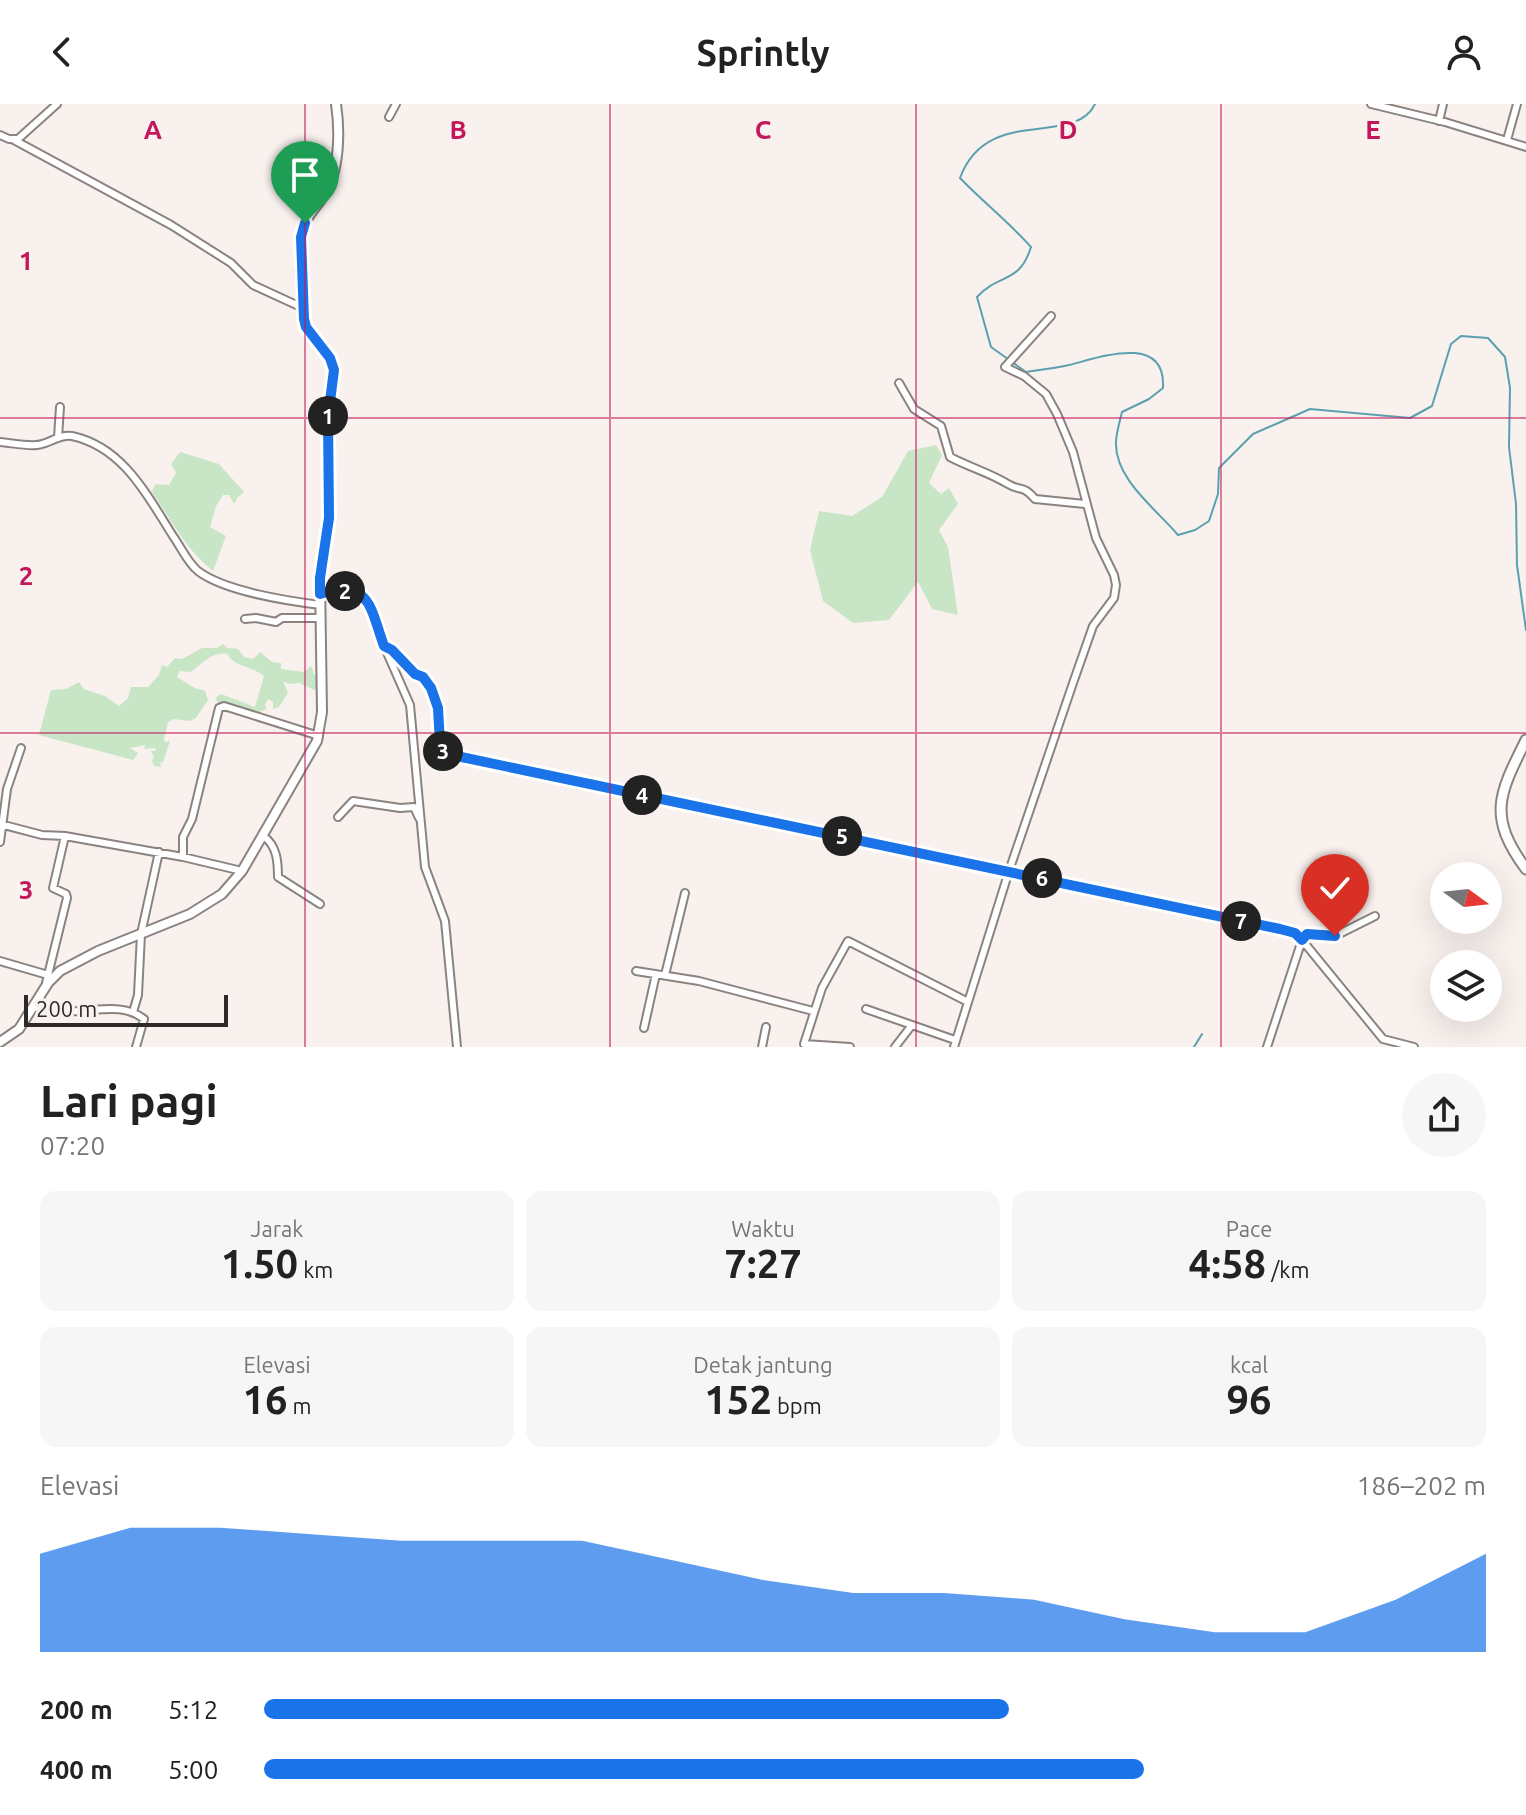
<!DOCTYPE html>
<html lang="id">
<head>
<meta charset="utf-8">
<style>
  :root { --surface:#fff; --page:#f6f6f6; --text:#222; --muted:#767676; --accent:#1a73e8 }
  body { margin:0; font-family:Ubuntu,sans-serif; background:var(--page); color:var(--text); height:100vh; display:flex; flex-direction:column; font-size:30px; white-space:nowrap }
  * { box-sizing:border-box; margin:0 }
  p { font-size:26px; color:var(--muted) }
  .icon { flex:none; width:44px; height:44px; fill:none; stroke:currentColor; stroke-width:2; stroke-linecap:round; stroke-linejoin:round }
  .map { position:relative; height:943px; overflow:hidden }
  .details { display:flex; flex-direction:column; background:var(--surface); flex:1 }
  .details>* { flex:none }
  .needle { width:52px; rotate:105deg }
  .fabs { position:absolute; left:1430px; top:758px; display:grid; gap:16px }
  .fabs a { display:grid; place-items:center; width:72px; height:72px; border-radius:50%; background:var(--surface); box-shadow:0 8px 32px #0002; font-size:40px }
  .scale { position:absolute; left:24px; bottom:20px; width:204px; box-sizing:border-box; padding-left:8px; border:4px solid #2d2a29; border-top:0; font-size:22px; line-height:28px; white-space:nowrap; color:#2d2a29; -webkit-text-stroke:6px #f9f1ee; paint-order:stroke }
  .pin { position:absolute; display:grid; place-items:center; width:68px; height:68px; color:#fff; margin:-82px -34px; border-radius:50% 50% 50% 0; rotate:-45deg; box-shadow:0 0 8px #0007 }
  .pin .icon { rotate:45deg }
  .km { position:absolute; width:40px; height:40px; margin:-20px; border-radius:50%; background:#222; color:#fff; font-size:22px; line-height:40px; text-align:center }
  .round { display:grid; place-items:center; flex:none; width:84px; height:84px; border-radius:42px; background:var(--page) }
  .head { display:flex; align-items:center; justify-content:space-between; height:136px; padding:0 40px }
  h1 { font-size:44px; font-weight:600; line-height:60px }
  .metrics { display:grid; grid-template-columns:repeat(3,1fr); gap:12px; height:136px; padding:8px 40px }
  .metrics div { display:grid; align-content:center; border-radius:16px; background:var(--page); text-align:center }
  .metrics b { font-size:40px; font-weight:600 }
  .metrics small { font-size:22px; font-weight:400 }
  .metrics p { font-size:22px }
  .chart { height:224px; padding:16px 40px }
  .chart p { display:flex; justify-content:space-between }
  .chart svg { width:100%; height:144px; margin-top:8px; fill:var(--accent); opacity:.7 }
  ul { padding:0 40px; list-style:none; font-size:26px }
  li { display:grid; grid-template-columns:128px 96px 1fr; align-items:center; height:60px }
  li i { height:20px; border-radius:10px; background:var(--accent) }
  header { display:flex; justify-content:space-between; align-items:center; height:104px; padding:0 40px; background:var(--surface); font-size:36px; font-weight:600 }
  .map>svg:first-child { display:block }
  .green { fill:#c8e6c5 }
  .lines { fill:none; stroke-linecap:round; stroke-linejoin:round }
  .stream { stroke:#5aa0af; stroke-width:2 }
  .street-casing { stroke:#8a8380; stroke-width:10 }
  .secondary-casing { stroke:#8a8380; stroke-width:12 }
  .primary-casing { stroke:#8a8380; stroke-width:13 }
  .street { stroke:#fff; stroke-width:6 }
  .secondary { stroke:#fff; stroke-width:8 }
  .primary { stroke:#fff; stroke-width:9 }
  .route-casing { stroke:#fff; stroke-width:16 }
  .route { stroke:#1a73e8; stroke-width:10 }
  .grid { fill:none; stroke:#c2185b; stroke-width:2; stroke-opacity:0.55 }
  .grid-label { font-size:26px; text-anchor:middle; font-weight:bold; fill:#c2185b; stroke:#f9f1ee; stroke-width:7; stroke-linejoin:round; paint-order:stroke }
</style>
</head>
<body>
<header><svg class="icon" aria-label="back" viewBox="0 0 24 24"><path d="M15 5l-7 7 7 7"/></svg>Sprintly<svg class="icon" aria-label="person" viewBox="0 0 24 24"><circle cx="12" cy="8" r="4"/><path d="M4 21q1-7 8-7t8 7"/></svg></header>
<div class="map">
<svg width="1526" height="943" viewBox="0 0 1526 943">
  <rect width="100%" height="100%" fill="#f9f1ee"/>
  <path class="green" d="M936 341 942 351 929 379 941 390 949 384 958 400 939 426 948 443 958 511 932 505 918 478 889 516 853 519 823 497 810 446 819 407 852 412 882 393 908 347Z
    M180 348 219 360 244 388 238 393 234 400 229 391H223L216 402 210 423 226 432 213 467C187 447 171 416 152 388L155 380 169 381 176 369 171 360Z
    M223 540 227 544 238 545 244 553 253 555 260 548 272 558 281 559V565L304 568 311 562 314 570 320 574 321 589 299 579 289 580 283 577 288 589 279 603 273 605V598L268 595 265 601 267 605 261 607 260 612 219 600 215 594 221 590 255 603 264 572C254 563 232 562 228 550 212 547 203 559 191 568L179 567 177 573 195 584 205 587 208 596 196 614 190 617 174 615 168 618 164 635 165 638 170 637 163 658 160 659 161 663 154 662 152 656 154 654 151 647H156L155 644 144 645 145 641 130 644 138 649 133 656 39 631 51 586 66 585 79 578 84 585 105 592 119 602 128 594 131 583H148L159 571 162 561 167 563 175 554 182 555 202 544H217Z"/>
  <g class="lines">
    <path class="stream" d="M1095 0C1074 44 987 0 960 74 983 98 1009 118 1031 143 1019 181 1000 168 977 193L991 243 1026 268C1040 266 1055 264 1069 261 1101 253 1166 229 1163 284L1149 295 1122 308C1120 317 1116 329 1116 339 1115 375 1156 405 1178 431L1195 426 1209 417 1218 390 1219 364 1253 330 1310 305 1410 314 1432 302 1451 240 1461 232 1488 234 1505 253 1510 284 1509 343 1516 400 1517 461 1526 526
      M1194 943 1202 930"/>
    <defs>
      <path id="street" d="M1371 0 1445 18 1526 43
        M389 13 396 0
        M1439 17 1443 0
        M0 31 9 35H18L57 0
        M14 36 171 121 231 159 253 181 303 204
        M1507 36 1517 0
        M899 279 914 305 941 322 950 353C969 363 990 369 1008 380 1021 388 1022 380 1035 395L1085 400
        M58 334 60 303
        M0 338C12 339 25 342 37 341 49 340 59 330 72 332 123 343 147 391 173 432 181 443 187 458 198 467 224 487 288 497 321 501
        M320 490 340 487 358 489 368 495 384 542 410 601 425 763 445 817 457 943
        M245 515 256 514 276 518 282 514H321
        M384 542 392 546 409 565 423 573 431 584 438 604 440 640 447 650 1280 825 1295 829 1302 836 1383 935 1414 943
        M338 713 353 697 400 704 414 703 419 714
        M0 720 42 731 65 732 183 753 242 767
        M263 732C277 741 278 758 278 773L320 800
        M0 738 7 685 21 644
        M183 753V733L192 715 219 604 224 602 319 632
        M0 857 48 871
        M636 867 699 877 813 907
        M665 871 685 789
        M46 879 67 794 66 790 53 784 65 732
        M33 903C49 906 64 908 80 907 102 906 125 900 144 915L136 943
        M866 905 912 921
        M133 908 138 891 141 830 159 748
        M644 924 656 870
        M762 943 766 923
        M850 943 804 940 822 884 848 837 968 898
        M895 943 912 921 955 936
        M954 943 1009 767 1073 579 1093 522 1114 494 1116 481 1114 471 1096 434 1073 348 1057 310 1046 290 1024 272 1005 263 1051 212
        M1267 943 1302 836 1307 830 1335 832 1375 812"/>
      <path id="secondary" d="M0 938 19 925 48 879 60 867 98 847 190 810 222 790 242 767 317 637 322 608 320 474 329 414 328 313 334 274 330 254 306 223 304 215C303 188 297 155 302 128 304 114 317 103 324 91 340 67 340 27 336 0"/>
      <path id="primary" d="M1526 636C1499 690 1487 712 1526 765"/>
    </defs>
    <use href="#street" class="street-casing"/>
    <use href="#secondary" class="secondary-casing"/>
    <use href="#primary" class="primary-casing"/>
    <use href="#street" class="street"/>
    <use href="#secondary" class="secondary"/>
    <use href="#primary" class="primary"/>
  </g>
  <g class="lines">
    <defs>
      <path id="route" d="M305 119 301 133 304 215 306 223 330 254 334 266 328 313 329 414 320 474V490C371 475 370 504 384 542L392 546 415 570 423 573 431 584 438 604 440 640 447 650 1280 825 1295 829 1302 836 1307 830 1335 832"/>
    </defs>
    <use href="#route" class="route-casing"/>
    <use href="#route" class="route"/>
  </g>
  <path class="grid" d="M305 0V943M610 0V943M916 0V943M1221 0V943M0 314H1526M0 629H1526"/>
  <g class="grid-label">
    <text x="153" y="35">A</text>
    <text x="458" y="35">B</text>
    <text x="763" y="35">C</text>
    <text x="1068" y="35">D</text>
    <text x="1373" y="35">E</text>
    <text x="26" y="166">1</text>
    <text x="26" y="481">2</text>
    <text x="26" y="795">3</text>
  </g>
</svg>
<div class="fabs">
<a><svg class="needle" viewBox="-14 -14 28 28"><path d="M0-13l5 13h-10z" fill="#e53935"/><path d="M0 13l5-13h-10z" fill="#767676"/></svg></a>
<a><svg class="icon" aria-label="layers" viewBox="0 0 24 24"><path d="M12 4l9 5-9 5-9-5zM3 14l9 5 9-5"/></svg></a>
</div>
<div class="scale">200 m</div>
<div class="pin" style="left:305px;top:119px;background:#1e9e55"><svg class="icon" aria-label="arrive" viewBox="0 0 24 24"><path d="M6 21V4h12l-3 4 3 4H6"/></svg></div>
<div class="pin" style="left:1335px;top:832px;background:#d93025"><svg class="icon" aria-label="check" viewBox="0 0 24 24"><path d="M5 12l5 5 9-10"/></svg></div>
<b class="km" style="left:328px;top:312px">1</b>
<b class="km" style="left:345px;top:487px">2</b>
<b class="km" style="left:443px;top:647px">3</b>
<b class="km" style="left:642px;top:691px">4</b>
<b class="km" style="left:842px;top:732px">5</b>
<b class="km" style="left:1042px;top:774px">6</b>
<b class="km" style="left:1241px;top:817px">7</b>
</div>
<section class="details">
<div class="head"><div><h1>Lari pagi</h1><p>07:20</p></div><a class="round"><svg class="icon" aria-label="share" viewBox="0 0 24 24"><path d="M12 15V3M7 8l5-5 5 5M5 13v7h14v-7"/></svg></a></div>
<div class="metrics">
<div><p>Jarak</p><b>1.50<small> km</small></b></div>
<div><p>Waktu</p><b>7:27</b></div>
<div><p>Pace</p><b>4:58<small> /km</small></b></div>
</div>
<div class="metrics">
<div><p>Elevasi</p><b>16<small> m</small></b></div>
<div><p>Detak jantung</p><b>152<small> bpm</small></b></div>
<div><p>kcal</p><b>96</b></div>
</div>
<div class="chart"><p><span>Elevasi</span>186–202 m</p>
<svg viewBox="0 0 160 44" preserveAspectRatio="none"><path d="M0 44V14L10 6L20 6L30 8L40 10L50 10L60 10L70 16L80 22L90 26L100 26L110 28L120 34L130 38L140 38L150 28L160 14V44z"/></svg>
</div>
<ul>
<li><b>200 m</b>5:12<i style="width:61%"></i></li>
<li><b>400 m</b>5:00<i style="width:72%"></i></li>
</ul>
</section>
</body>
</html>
